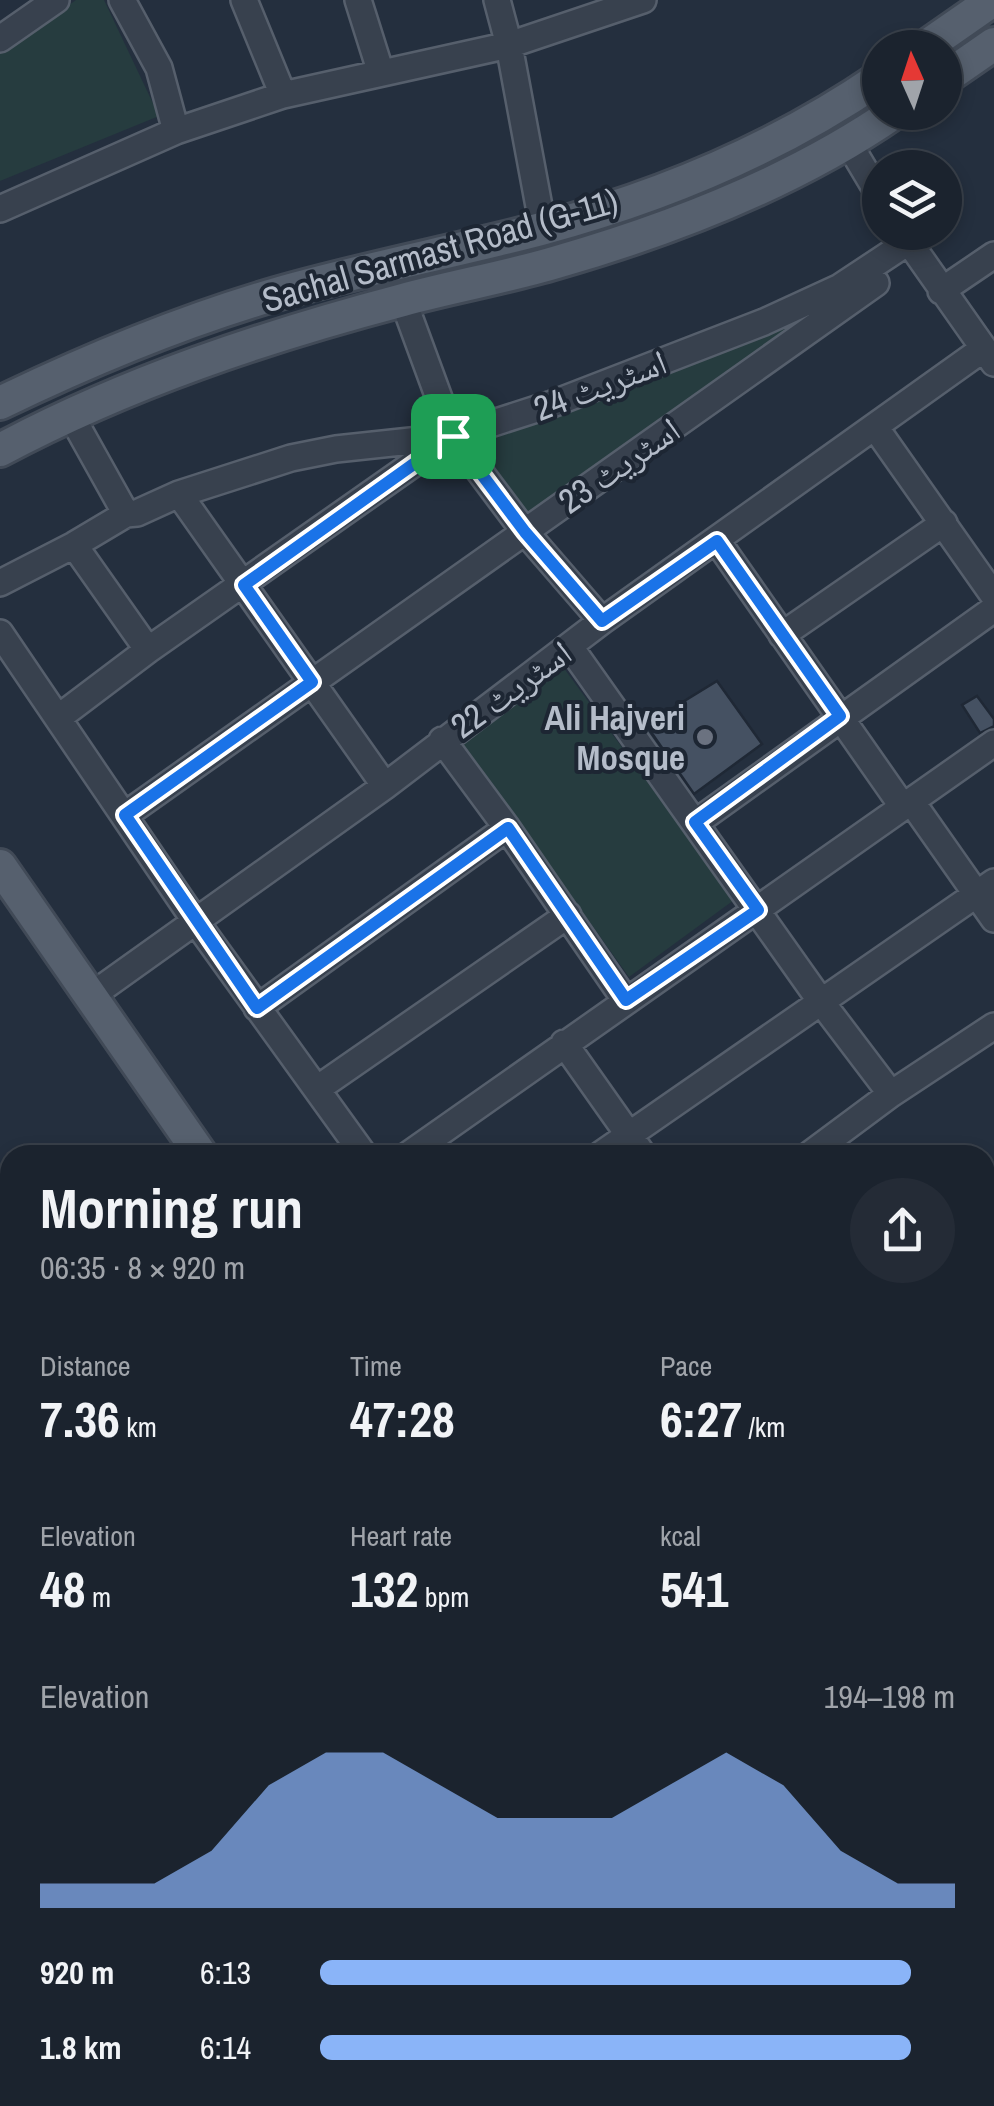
<!DOCTYPE html>
<html lang="en">
<head>
<meta charset="utf-8">
<style>
  :root { --surface:#1b232e; --page:#242b36; --text:#f1f3f6; --muted:#a0a4aa; --line:#39404a; --accent:#8ab4f8 }
  body { margin:0; font-family:"Archivo Narrow","Noto Naskh Arabic",sans-serif; background:var(--page); color:var(--text); height:100vh; display:flex; flex-direction:column; font-size:38px; white-space:nowrap }
  * { box-sizing:border-box; margin:0 }
  p { font-size:32px; color:var(--muted) }
  .icon { flex:none; width:55px; height:55px; fill:none; stroke:currentColor; stroke-width:2; stroke-linecap:round; stroke-linejoin:round }
  .map { position:relative; flex:1; overflow:hidden }
  .drawer { position:absolute; left:0px; top:1145px; width:995px; height:962px; display:flex; flex-direction:column; background:var(--surface); border-radius:30px 30px 0 0; box-shadow:0 5px 15px #0003,0 0 0 2px var(--line) }
  .drawer>* { flex:none }
  .needle { width:65px; rotate:357deg }
  .fabs { position:absolute; left:862px; top:30px; display:grid; gap:20px }
  .fabs a { display:grid; place-items:center; width:100px; height:100px; border-radius:50%; background:var(--surface); box-shadow:0 5px 15px #0003,0 0 0 2px var(--line); font-size:50px }
  .pin { position:absolute; display:grid; place-items:center; width:85px; height:85px; color:#fff; margin:-42px; border-radius:20px; box-shadow:0 5px 15px #0006 }
  .round { display:grid; place-items:center; flex:none; width:105px; height:105px; border-radius:52px; background:var(--page) }
  .summary { display:flex; align-items:center; justify-content:space-between; height:170px; padding:0 40px }
  h1 { font-size:55px; font-weight:800; line-height:75px }
  .metrics { display:grid; grid-template-columns:repeat(3,1fr); gap:15px; height:170px; padding:10px 40px }
  .metrics div { display:grid; align-content:center }
  .metrics b { font-size:50px; font-weight:800 }
  .metrics small { font-size:28px; font-weight:400 }
  .metrics p { font-size:28px }
  .chart { height:280px; padding:20px 40px }
  .chart p { display:flex; justify-content:space-between }
  .chart svg { width:100%; height:180px; margin-top:10px; fill:var(--accent); opacity:.7 }
  ul { padding:0 40px; list-style:none; font-size:32px }
  li { display:grid; grid-template-columns:160px 120px 1fr; align-items:center; height:75px }
  li i { height:25px; border-radius:12px; background:var(--accent) }
  .map>svg:first-child { display:block }
  .green { fill:#263c3f }
  .building { fill:#455162; stroke:#1f2835; stroke-width:2.5 }
  .lines { fill:none; stroke-linecap:round; stroke-linejoin:round }
  .minor-casing { stroke:#565f6c; stroke-width:30 }
  .major-casing { stroke:#414a57; stroke-width:38 }
  .minor { stroke:#38414e; stroke-width:25 }
  .major { stroke:#56606e; stroke-width:32 }
  .route-casing { stroke:#fff; stroke-width:20 }
  .route { stroke:#1a73e8; stroke-width:12 }
  .worship-dot { fill:#6b7280; stroke:#1d2633; stroke-width:4 }
  .labels { text-anchor:middle; dominant-baseline:central; stroke-width:8; stroke-linejoin:round; paint-order:stroke }
  .street-label { font-size:35px; fill:#b4bcc9; stroke:#1d2633 }
  .poi-label { font-size:35px; font-weight:bold; fill:#b4bcc9; stroke:#1d2633; text-anchor:end }
</style>
</head>
<body>
<div class="map">
<svg width="994" height="2106" viewBox="0 0 994 2106">
  <rect width="100%" height="100%" fill="#242f3e"/>
  <path class="green" d="M76 0H104L159 116 0 181V53Z
    M912 254 526 527 461 438Z
    M563 667 734 900 629 977 457 736Z"/>
  <path class="building" d="M717 681 762 744 694 794 649 729 655 719Z
    M977 696 994 719V726L980 733 962 705Z"/>
  <g class="lines">
    <defs>
      <path id="minor" d="M122 0 159 68 176 131
        M244 0 283 95
        M358 0 381 73
        M497 0 509 45 543 228
        M0 39 56 0
        M849 144 880 196
        M0 209 176 131 283 95 509 45 643 0
        M902 232 994 363
        M941 291 994 255
        M403 300 453 436 525 532 602 621
        M875 427 994 596
        M78 428 126 514
        M179 494 385 786
        M717 541 903 807
        M74 545 148 650
        M0 583 74 545 126 514 137 513 179 494 291 458 336 449 448 437
        M0 633 196 922 364 1155
        M782 635 944 523
        M570 647 822 1003 891 1094
        M58 718 148 650 453 436 552 404 764 322 840 287 908 242
        M442 740 507 828 626 1001
        M911 801 994 919
        M125 815 876 283
        M695 823 994 609
        M91 996 385 786 602 621 983 349
        M257 1008 507 828
        M564 1043 643 1155
        M317 1089 568 915
        M408 1155 994 743
        M600 1155 994 882
        M809 1155 891 1094 994 1026
        M0 1382 10 1376
        M0 1437 10 1440
        M0 1474 10 1473
        M985 1476 994 1469
        M0 1533 10 1612
        M985 1708 994 1702
        M985 1917 994 1930
        M0 1921 10 1917
        M0 1972 10 1970
        M0 2025 10 2021
        M194 2098 198 2106
        M735 2098V2106
        M653 2106 694 2098"/>
      <path id="major" d="M924 48 993 0
        M945 78 994 44
        M0 403C89 360 180 322 276 294 363 269 453 252 541 229 661 197 778 148 880 78
        M0 450C128 382 263 337 403 300 454 286 507 277 557 262 675 228 794 182 895 112
        M0 866 201 1155
        M853 2098 860 2106"/>
    </defs>
    <use href="#minor" class="minor-casing"/>
    <use href="#major" class="major-casing"/>
    <use href="#minor" class="minor"/>
    <use href="#major" class="major"/>
  </g>
  <g class="lines">
    <defs>
      <path id="route" d="M453 436 525 532 602 621 717 541 840 716 695 822 758 910 626 1000 508 828 257 1008 125 815 312 682 244 585Z"/>
    </defs>
    <use href="#route" class="route-casing"/>
    <use href="#route" class="route"/>
  </g>
  <circle class="worship-dot" cx="705" cy="737" r="10"/>
  <g class="labels">
    <g class="street-label">
      <text transform="translate(440 250) rotate(-16)">Sachal Sarmast Road (G-11)</text>
      <text transform="translate(600 385) rotate(-21)">اسٹریٹ 24</text>
      <text transform="translate(619 465) rotate(-35)">اسٹریٹ 23</text>
      <text transform="translate(511 689) rotate(-36)">اسٹریٹ 22</text>
    </g>
    <g class="poi-label">
      <text x="685" y="717">Ali Hajveri<tspan x="685" dy="40">Mosque</tspan></text>
    </g>
  </g>
</svg>
<div class="fabs">
<a><svg class="needle" viewBox="-14 -14 28 28"><path d="M0-13l5 13h-10z" fill="#e53935"/><path d="M0 13l5-13h-10z" fill="#a0a4aa"/></svg></a>
<a><svg class="icon" aria-label="layers" viewBox="0 0 24 24"><path d="M12 4l9 5-9 5-9-5zM3 14l9 5 9-5"/></svg></a>
</div>
<div class="pin" style="left:453px;top:436px;background:#1e9e55"><svg class="icon" aria-label="arrive" viewBox="0 0 24 24"><path d="M6 21V4h12l-3 4 3 4H6"/></svg></div>
<section class="drawer">
<div class="summary"><div><h1>Morning run</h1><p>06:35 · 8 × 920 m</p></div><a class="round"><svg class="icon" aria-label="share" viewBox="0 0 24 24"><path d="M12 15V3M7 8l5-5 5 5M5 13v7h14v-7"/></svg></a></div>
<div class="metrics">
<div><p>Distance</p><b>7.36<small> km</small></b></div>
<div><p>Time</p><b>47:28</b></div>
<div><p>Pace</p><b>6:27<small> /km</small></b></div>
</div>
<div class="metrics">
<div><p>Elevation</p><b>48<small> m</small></b></div>
<div><p>Heart rate</p><b>132<small> bpm</small></b></div>
<div><p>kcal</p><b>541</b></div>
</div>
<div class="chart"><p><span>Elevation</span>194–198 m</p>
<svg viewBox="0 0 160 44" preserveAspectRatio="none"><path d="M0 44V38L10 38L20 38L30 30L40 14L50 6L60 6L70 14L80 22L90 22L100 22L110 14L120 6L130 14L140 30L150 38L160 38V44z"/></svg>
</div>
<ul>
<li><b>920 m</b>6:13<i style="width:93%"></i></li>
<li><b>1.8 km</b>6:14<i style="width:93%"></i></li>
</ul>
</section>
</div>
</body>
</html>
